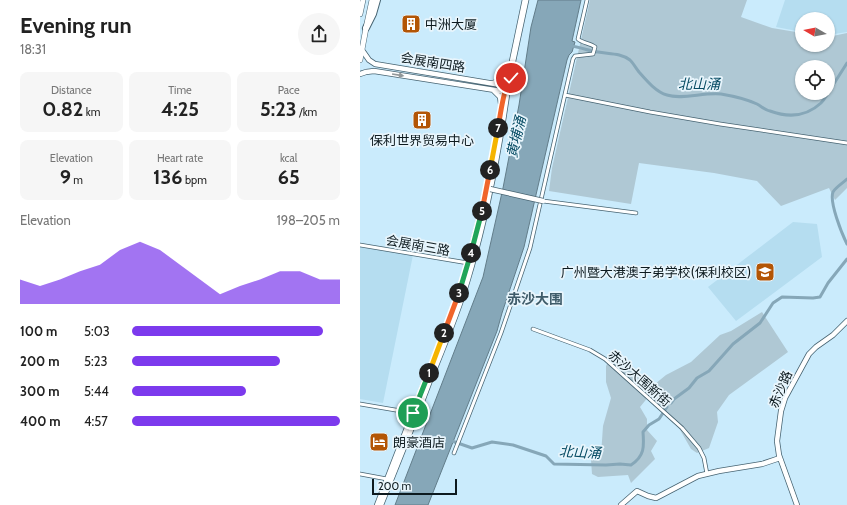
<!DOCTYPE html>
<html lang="en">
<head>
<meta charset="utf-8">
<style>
  :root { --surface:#fff; --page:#f6f6f6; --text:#222; --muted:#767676; --accent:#7c3aed }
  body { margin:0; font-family:Cabin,"Noto Sans SC",sans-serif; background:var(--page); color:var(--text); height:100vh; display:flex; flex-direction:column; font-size:15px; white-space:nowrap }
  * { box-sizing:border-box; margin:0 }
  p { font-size:13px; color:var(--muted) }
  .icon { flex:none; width:22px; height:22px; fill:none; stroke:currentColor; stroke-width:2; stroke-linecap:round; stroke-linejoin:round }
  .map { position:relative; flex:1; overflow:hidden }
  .drawer { display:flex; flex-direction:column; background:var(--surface); width:360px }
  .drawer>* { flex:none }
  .needle { width:26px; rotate:279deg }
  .buttons { position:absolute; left:435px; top:12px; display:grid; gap:8px }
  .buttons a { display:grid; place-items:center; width:40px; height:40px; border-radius:50%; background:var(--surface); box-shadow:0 1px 3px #0004; font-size:20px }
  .scale { position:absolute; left:12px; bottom:10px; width:85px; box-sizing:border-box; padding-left:4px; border:2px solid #0d1a1f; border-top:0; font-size:11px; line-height:14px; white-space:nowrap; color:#0d1a1f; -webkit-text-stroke:3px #e8f5fc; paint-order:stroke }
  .pin { position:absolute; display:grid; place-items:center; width:34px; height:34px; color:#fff; margin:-17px; border:2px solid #fff; border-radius:50%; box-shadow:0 1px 4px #0007 }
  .km { position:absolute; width:20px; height:20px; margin:-10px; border-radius:50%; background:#222; color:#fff; font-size:11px; line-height:20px; text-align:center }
  .round { display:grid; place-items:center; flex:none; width:42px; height:42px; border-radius:21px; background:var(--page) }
  .headline { display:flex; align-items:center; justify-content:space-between; height:68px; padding:0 20px }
  h1 { font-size:22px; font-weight:700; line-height:30px }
  .figures { display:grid; grid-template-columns:repeat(3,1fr); gap:6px; height:68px; padding:4px 20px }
  .figures div { display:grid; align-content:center; border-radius:8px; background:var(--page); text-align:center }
  .figures b { font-size:20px; font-weight:700 }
  .figures small { font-size:11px; font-weight:400 }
  .figures p { font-size:11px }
  .chart { height:112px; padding:8px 20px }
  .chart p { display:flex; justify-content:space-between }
  .chart svg { width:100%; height:72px; margin-top:4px; fill:var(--accent); opacity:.7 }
  ul { padding:0 20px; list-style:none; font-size:13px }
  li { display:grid; grid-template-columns:64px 48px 1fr; align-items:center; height:30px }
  li i { height:10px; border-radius:5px; background:var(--accent) }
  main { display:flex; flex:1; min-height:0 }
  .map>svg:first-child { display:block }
  .built { fill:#b5ddf0 }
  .green { fill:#afc8d4; fill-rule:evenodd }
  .water { fill:#86a7b8; stroke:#627d8a }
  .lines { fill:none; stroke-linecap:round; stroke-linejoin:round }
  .canal { stroke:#86a7b8; stroke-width:3 }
  .street-casing { stroke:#476472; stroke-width:4.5 }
  .secondary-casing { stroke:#476472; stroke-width:6 }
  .primary-casing { stroke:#476472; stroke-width:6 }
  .highway-casing { stroke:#476472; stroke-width:8 }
  .street { stroke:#fff; stroke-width:3 }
  .secondary { stroke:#fff; stroke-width:4.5 }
  .primary { stroke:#fff; stroke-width:5 }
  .highway { stroke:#fff; stroke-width:6 }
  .secondary-bridge-casing { stroke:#476472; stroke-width:6; stroke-linecap:butt }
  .secondary-bridge { stroke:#fff; stroke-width:4.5 }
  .oneway { fill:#92989a }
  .split-1-casing { stroke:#fff; stroke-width:8 }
  .split-2-casing { stroke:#fff; stroke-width:8 }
  .split-3-casing { stroke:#fff; stroke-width:8 }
  .split-4-casing { stroke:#fff; stroke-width:8 }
  .split-5-casing { stroke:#fff; stroke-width:8 }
  .split-6-casing { stroke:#fff; stroke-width:8 }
  .split-7-casing { stroke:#fff; stroke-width:8 }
  .split-8-casing { stroke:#fff; stroke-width:8 }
  .split-9-casing { stroke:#fff; stroke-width:8 }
  .split-1 { stroke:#22a559; stroke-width:5 }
  .split-2 { stroke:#f5b400; stroke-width:5 }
  .split-3 { stroke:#f0652b; stroke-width:5 }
  .split-4 { stroke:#22a559; stroke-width:5 }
  .split-5 { stroke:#22a559; stroke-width:5 }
  .split-6 { stroke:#f0652b; stroke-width:5 }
  .split-7 { stroke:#f5b400; stroke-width:5 }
  .split-8 { stroke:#f0652b; stroke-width:5 }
  .split-9 { stroke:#f5b400; stroke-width:5 }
  .labels { text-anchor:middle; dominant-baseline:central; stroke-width:3.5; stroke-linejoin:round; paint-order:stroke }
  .poi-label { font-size:13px; fill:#0d1a1f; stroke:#e8f5fc; text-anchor:start }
  .street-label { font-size:13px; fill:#0d1a1f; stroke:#e8f5fc }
  .water-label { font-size:14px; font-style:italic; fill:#074c64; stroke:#e8f5fc }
  .neighbourhood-label { font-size:14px; font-weight:bold; fill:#3f5c6a; stroke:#e8f5fc }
</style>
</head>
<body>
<main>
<section class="drawer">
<div class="headline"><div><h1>Evening run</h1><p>18:31</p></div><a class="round"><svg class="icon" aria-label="share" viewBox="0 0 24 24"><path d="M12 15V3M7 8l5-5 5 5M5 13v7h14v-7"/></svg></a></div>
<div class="figures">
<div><p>Distance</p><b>0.82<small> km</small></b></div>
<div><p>Time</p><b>4:25</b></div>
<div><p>Pace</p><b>5:23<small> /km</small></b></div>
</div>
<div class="figures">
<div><p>Elevation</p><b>9<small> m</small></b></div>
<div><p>Heart rate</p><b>136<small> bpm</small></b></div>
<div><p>kcal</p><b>65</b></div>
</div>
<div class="chart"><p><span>Elevation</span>198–205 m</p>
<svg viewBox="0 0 160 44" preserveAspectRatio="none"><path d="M0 44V29L10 33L20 29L30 24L40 20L50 11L60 6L70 11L80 20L90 29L100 38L110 33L120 29L130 24L140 24L150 29L160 29V44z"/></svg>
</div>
<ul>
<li><b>100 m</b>5:03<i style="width:92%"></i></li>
<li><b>200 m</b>5:23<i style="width:71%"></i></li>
<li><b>300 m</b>5:44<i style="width:55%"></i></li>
<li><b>400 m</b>4:57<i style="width:100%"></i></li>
</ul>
</section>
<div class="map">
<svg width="487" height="505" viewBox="0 0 487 505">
  <rect width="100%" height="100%" fill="#caebfc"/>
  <path class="built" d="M425 0H487V32L468 35V19H442V32L416 27Z
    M433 222 457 224 462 257 376 321 348 287Z
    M0 247 53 255 23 403 0 399Z"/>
  <path class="green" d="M230 0H387L381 17 412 28 442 33V45H468V37L487 33V188L475 200 469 188 421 206 397 181 354 173 279 163 271 204 189 191 192 168ZM442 67H468V93H442Z
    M402 312 428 352 369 395 357 412 358 422 349 448 337 453 331 449 315 421 290 398 295 384 306 375 331 362 360 335 371 331Z
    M251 356 269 363 293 385 289 396 280 407 287 419V430L297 441 291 451 295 459 271 483 268 475 238 477 232 474 231 460 241 455 243 426 251 398 246 382V366Z"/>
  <path class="water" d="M178 0H221L212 41 215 42 212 52 209 55 207 60 164 247 142 313 137 331 68 505H35L123 277 143 188 159 105 171 27Z"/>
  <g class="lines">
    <path class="canal" d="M211 46C220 47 229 51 238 52 249 54 261 53 270 60 273 63 276 68 279 72 286 80 296 92 307 95 322 100 344 92 361 94 373 96 386 99 397 104 401 106 405 110 410 111 429 118 446 117 461 103 464 100 466 96 468 93
      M468 93 487 63
      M487 179C483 183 476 187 473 192 469 202 482 234 487 244
      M311 403 314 399 329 388 337 378 349 371 373 344 400 323 413 303 422 297 453 298 460 297 468 283 487 259
      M89 440 112 448 132 442 153 445 186 456 194 464 246 465 260 464 271 465C285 456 284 446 283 432L289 425 299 419 307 407"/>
    <defs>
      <path id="street" d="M149 84 167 0
        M146 86 164 0
        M205 95 290 112 360 124 487 143
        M183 201 276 213
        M0 245 108 263
        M173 329 230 350 245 359 322 428 339 448 344 458 347 474
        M0 404 53 413
        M94 453 141 333 170 248 213 59 215 56 233 54 235 47C230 43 222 43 218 39L227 0
        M0 474 27 479"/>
      <path id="secondary" d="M2 50 9 60 15 64 141 85 146 89 147 95C138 157 126 219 108 279 98 313 84 346 71 378 55 421 38 463 21 505
        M0 74 6 72 14 71 141 91 146 89 150 83
        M133 83 142 80 150 70
        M133 90 140 97 141 104
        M17 505 88 322 104 277 121 213 144 100
        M261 505 277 491 288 496 296 498 338 476 359 471 402 464 420 458
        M437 505 419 455 417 441 421 411 425 398 449 354 456 347 473 335 487 321"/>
      <path id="primary" d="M0 14 3 0
        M0 60 6 28 12 0"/>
      <path id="highway" d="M6 28 13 14 17 0"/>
    </defs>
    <use href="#street" class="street-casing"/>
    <use href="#secondary" class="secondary-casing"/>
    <use href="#primary" class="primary-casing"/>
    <use href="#highway" class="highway-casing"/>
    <use href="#street" class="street"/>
    <use href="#secondary" class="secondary"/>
    <use href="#primary" class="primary"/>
    <use href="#highway" class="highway"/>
    <defs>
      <path id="secondary-bridge" d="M130 189 183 201"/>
    </defs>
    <use href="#secondary-bridge" class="secondary-bridge-casing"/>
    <use href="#secondary-bridge" class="secondary-bridge"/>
  </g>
  <defs><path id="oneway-solid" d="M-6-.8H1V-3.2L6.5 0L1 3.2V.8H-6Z"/></defs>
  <use class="oneway" href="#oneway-solid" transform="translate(38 75) rotate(9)"/>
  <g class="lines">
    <defs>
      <path id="split-1" d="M53 413 69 373"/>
      <path id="split-2" d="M69 373 84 333"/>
      <path id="split-3" d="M84 333 99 293"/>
      <path id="split-4" d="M99 293 111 253"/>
      <path id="split-5" d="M111 253 122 211"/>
      <path id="split-6" d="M122 211 130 170"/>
      <path id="split-7" d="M130 170 138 128"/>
      <path id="split-8" d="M138 128C140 117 143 94 147 86"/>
      <path id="split-9" d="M147 86 150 83 151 78"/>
    </defs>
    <use href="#split-1" class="split-1-casing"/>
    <use href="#split-2" class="split-2-casing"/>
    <use href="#split-3" class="split-3-casing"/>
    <use href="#split-4" class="split-4-casing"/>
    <use href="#split-5" class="split-5-casing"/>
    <use href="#split-6" class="split-6-casing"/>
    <use href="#split-7" class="split-7-casing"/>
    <use href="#split-8" class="split-8-casing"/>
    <use href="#split-9" class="split-9-casing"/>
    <use href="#split-1" class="split-1"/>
    <use href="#split-2" class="split-2"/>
    <use href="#split-3" class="split-3"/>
    <use href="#split-4" class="split-4"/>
    <use href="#split-5" class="split-5"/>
    <use href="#split-6" class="split-6"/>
    <use href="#split-7" class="split-7"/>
    <use href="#split-8" class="split-8"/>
    <use href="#split-9" class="split-9"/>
  </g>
  <defs>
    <symbol id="building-square" viewBox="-11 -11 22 22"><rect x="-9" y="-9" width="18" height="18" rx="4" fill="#b35505" stroke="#e8f5fc"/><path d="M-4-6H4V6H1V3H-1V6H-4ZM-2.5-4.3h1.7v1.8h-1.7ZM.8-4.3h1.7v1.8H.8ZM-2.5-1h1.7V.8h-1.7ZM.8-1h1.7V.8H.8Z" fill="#fff"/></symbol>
    <symbol id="school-square" viewBox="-11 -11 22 22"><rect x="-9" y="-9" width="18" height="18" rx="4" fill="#b35505" stroke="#e8f5fc"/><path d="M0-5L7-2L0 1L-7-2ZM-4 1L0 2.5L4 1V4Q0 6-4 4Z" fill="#fff"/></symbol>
    <symbol id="hotel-square" viewBox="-11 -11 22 22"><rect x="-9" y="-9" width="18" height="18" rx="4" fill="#b35505" stroke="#e8f5fc"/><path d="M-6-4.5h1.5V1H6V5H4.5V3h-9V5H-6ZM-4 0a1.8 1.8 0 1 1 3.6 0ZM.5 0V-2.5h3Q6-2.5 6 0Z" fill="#fff"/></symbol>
  </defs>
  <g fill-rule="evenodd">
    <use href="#building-square" x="40" y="13" width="22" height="22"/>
    <use href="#building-square" x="51" y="109" width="22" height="22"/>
    <use href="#school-square" x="394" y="261" width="22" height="22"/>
    <use href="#hotel-square" x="8" y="431" width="22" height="22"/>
  </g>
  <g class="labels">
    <g class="poi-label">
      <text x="65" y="24">中洲大厦</text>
      <text x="62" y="140" text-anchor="middle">保利世界贸易中心</text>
      <text x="391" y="272" text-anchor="end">广州暨大港澳子弟学校(保利校区)</text>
      <text x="33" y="442">朗豪酒店</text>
    </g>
    <g class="street-label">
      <text transform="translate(73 62) rotate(9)">会展南四路</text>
      <text transform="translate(58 245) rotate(10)">会展南三路</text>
      <text transform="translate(280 378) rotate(41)">赤沙大围新街</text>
      <text transform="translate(420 389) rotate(-67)">赤沙路</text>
    </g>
    <g class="water-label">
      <text x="339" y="84">北山涌</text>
      <text transform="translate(156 137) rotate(-77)">黄埔涌</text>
      <text transform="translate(220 452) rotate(3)">北山涌</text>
    </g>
    <g class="neighbourhood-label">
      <text x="175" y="299">赤沙大围</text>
    </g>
  </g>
</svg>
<div class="buttons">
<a><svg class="needle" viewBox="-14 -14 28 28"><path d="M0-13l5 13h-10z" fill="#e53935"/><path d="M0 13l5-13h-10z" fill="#767676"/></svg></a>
<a><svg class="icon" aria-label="locate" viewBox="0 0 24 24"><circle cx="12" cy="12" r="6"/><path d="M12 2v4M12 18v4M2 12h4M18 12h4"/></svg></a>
</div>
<div class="scale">200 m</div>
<div class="pin" style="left:53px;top:413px;background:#1e9e55"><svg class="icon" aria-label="arrive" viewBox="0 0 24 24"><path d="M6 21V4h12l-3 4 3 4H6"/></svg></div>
<div class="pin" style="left:151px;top:78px;background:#d93025"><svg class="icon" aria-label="check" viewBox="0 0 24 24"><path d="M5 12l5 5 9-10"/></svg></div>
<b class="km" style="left:69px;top:373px">1</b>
<b class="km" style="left:84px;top:333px">2</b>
<b class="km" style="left:99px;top:293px">3</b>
<b class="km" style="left:111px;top:253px">4</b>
<b class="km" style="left:122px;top:211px">5</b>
<b class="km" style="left:130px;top:170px">6</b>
<b class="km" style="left:138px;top:128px">7</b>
</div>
</main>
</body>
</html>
